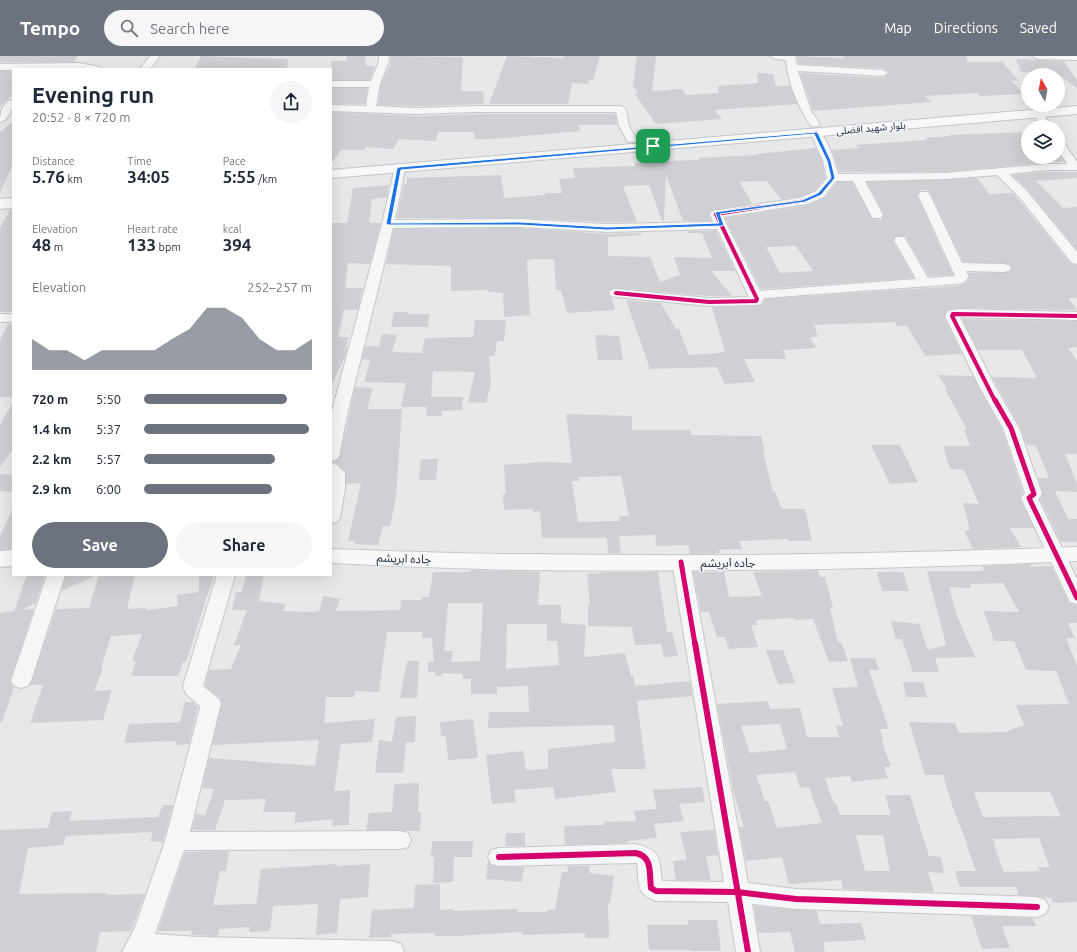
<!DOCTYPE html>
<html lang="en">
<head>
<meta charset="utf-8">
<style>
  :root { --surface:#fff; --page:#f6f6f7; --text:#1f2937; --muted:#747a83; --accent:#6c737f }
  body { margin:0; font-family:Ubuntu,"Noto Sans Arabic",sans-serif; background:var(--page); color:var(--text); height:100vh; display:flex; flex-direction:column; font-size:15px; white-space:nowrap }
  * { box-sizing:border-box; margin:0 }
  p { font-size:13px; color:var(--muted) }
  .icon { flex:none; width:22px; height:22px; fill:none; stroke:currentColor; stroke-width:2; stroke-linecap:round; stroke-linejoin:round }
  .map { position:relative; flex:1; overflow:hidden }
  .side { position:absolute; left:12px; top:12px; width:320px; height:508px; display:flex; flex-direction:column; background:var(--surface); border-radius:0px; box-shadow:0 4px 16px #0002 }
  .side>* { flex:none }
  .needle { width:26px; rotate:350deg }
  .buttons { position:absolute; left:1021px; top:12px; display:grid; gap:8px }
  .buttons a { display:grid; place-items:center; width:44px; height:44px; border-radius:50%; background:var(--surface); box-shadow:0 4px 16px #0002; font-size:20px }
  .pin { position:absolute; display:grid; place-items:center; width:34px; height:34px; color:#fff; margin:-17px; border-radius:8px; box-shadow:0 2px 6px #0006 }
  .round { display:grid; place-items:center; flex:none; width:42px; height:42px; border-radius:21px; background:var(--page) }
  .headline { display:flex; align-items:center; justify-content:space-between; height:68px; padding:0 20px }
  h1 { font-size:22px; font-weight:600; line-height:30px }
  .metrics { display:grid; grid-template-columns:repeat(3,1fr); gap:6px; height:68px; padding:4px 20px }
  .metrics div { display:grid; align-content:center }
  .metrics b { font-size:17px; font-weight:600 }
  .metrics small { font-size:11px; font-weight:400 }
  .metrics p { font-size:11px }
  .chart { height:112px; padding:8px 20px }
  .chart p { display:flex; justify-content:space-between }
  .chart svg { width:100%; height:72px; margin-top:4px; fill:var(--accent); opacity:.7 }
  .button { display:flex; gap:8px; margin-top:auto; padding:8px 20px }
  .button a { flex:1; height:46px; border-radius:24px; background:var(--accent); color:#fff; font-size:16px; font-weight:600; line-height:46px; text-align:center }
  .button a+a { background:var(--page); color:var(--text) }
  ul { padding:0 20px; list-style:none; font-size:13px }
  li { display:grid; grid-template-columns:64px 48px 1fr; align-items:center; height:30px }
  li i { height:10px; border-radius:5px; background:var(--accent) }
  header { display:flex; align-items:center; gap:24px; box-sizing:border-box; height:56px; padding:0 20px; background:var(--accent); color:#fff }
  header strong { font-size:19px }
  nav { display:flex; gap:22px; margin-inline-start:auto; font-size:14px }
  .search { width:280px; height:36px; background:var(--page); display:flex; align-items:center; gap:10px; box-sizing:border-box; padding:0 14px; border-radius:22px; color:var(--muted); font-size:15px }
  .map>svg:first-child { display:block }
  .building { fill:#ced0d3; fill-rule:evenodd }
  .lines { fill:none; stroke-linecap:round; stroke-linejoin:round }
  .street-casing { stroke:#c4c6c8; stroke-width:2 }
  .secondary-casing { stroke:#c4c6c8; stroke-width:2 }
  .primary-casing { stroke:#c2c5c8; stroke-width:2 }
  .street { fill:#f5f6f7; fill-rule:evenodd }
  .secondary { fill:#f8f8f8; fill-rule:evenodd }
  .primary { fill:#f8f8f8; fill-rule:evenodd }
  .cycleway-far3-casing { stroke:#f4f6f9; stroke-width:4.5 }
  .cycleway-far2-casing { stroke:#f4f6f9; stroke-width:6 }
  .cycleway-far1-casing { stroke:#f4f6f9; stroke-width:8 }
  .cycleway-casing { stroke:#f4f6f9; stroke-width:9 }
  .cycleway-far3 { stroke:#d6006c; stroke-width:3 }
  .cycleway-far2 { stroke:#d6006c; stroke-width:4 }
  .cycleway-far1 { stroke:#d6006c; stroke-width:5 }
  .cycleway { stroke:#d6006c; stroke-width:6 }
  .route { fill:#1a73e8; stroke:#fff; fill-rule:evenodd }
  .labels { text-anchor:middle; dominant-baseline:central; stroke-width:3; stroke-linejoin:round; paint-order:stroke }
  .far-street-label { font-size:10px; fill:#2b3445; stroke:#f4f6f9 }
  .street-label { font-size:12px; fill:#2b3445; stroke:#f4f6f9 }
</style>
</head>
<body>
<header>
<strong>Tempo</strong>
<div class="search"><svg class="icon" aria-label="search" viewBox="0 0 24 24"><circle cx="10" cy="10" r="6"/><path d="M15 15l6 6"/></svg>Search here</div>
<nav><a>Map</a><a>Directions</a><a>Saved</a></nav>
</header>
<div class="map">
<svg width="1077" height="896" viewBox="0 0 1077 896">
  <rect width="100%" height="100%" fill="#e6e8ea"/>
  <path class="building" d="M0 0H78L74 6H0Z
    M201 0 288 3 287 13H194L200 3Z
    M346 0H365L366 10H375L370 24H331V5H347Z
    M391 0 463 1 461 35H483L484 48 416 50 378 49 381 28 390 9Z
    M507 0 564 2V0H600L593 24H589L588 28 572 27 568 48H489Z
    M637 0H656L652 35 682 33 687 39 718 37V30L758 27 757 17 773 18 776 30H790L797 48 714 54 722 63 656 68 634 37H638L633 30Z
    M797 0 843 2V0H966L968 6H1002L1019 25H1012L1023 38 980 40 977 37 925 40 931 46 813 55 800 17 883 22 889 16 883 12 798 8Z
    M1016 3 1064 5 1077 24V32L1058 18 1021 16Z
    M0 15H13V37L0 51Z
    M331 32H367L365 48H331Z
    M331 56 416 60 485 58V60L486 58H615L617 69H578L580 75 493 83H474V76H438L436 85 399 83 393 93 366 91 365 94H341L331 108Z
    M13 66V108L0 137V76Z
    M1028 76V101H1061L1064 106H1048L945 116H839L832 94 859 92 856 89 927 84 925 82 950 80 949 79Z
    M816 92 822 105 825 122 815 134 800 141 781 143 767 125 740 126 752 148 712 154 709 159 711 165H683L666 119 664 165H662L649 129 623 130 637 166H607L520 162H397L404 128H407V122L501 119 504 142 545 139V137H562L559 123 575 122 573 112 635 110V107H666L665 105 699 104 698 102 758 99 757 98Z
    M1048 116H1077V122L1036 125 1063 152 1077 151V194L1028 134 1012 119Z
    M977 122 989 138 1013 137 1071 208 1077 209V242H1068L1077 254 958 252 948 254 944 261 962 298 925 300 907 270H897L895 266 814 269 818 281H810L816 292 783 294 786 303H744L755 326 725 328 717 311 650 313 626 244 661 247 676 273H679L689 299 718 297 725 296 712 251 756 250 762 249 765 243 958 230 964 228 970 222 968 217 1009 216 1012 213 1009 208 963 206 931 138 928 134H920L917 140 953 219 929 220 905 180H896L893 185 914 222 761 233 725 162 808 149 825 142 837 126H852L872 163 881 164 884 158 867 126ZM796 190 813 215 780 217 766 191Z
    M389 129 387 141 372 143 369 167H381L370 208 348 207 345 232H363L358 254H344L338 281H349L346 290H348L345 301 331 330V167H347L353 132Z
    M10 154H13V256H0V172Z
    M520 172 607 178 641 177 642 179 608 181V200L650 201 660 226 680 219 674 201 712 202 702 177H688L687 175H716L735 215H711L732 240H709L616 232 611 233 608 236 610 241 612 242 615 254 567 257 561 234H556L554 203H532L531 204H527L530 259 504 261 503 237 488 236V234L451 235V210L386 208 394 173Z
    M394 256H408V258H429L428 271H391Z
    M962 263 1077 265V291L1068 292 1077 305V398H1065L1077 428V436L1055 435 1068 463H1077V486H1061L1040 443 1043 438 1038 422H1049L1036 390 1027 389 1020 371 992 321 1037 322 1022 294H978Z
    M475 264H506L504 285H497L495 300H489L491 327 486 347 468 346 475 316 433 315 431 341H463L462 354 442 355V360H426L427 351H401L406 327 364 326 370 304 362 303 365 290H379L382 278 397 279 392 296 422 297 425 282 473 281Z
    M8 268H13V341H0V284Z
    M595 279 619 280 623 304H598Z
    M938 319 973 320 1002 373 1023 437 1020 443 1034 472H1010L1021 491 973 493 964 475 970 474 963 447 979 448 964 414 950 413 943 390H970L964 374H967L945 333H947Z
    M355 331 373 332 367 353H402L396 441 390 470H383L378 489 354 488 355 485H348L361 427 346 428V416L338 408 333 406 337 404 340 400Z
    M13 346V393L0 411V369Z
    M566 358 632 360V374H690L691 379 761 380 765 396H763L773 436H775L782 453H805L812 485H788L787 483 739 485 742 493 719 494 720 497 690 498 688 489 657 490 655 479 619 480 621 497H608L607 482H542L540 455 533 456V453L504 454 503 438H506L504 409 544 406 572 407ZM621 420 629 460H619L620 465 578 466 572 425H579L578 421Z
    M871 389H900L918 426 890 428Z
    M421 403H438L436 424H419Z
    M0 418H13V436L0 435Z
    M13 452V488L11 493 0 494V480Z
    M1030 508 1031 511 1051 510 1069 547 1077 549V567H1068L1075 582H1066L1077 610V846L1053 847 1051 842 1019 839 1016 831H960L955 815H976L967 791H968L952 749 943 719H925L909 666 955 667 959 677 1005 676 1024 669 1016 649 1069 648 1056 615 1026 614 1014 585H994L984 555 1019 556 1003 527 970 528 971 532 949 531 957 560 975 601 935 602 939 616H913L902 583H896L891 565 919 568 928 594 946 589 927 515H984L982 510ZM974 736H1050L1061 760 983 761ZM1039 782 1050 811H1038L1040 815 1004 816 994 789H996L993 783Z
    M471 514 540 516 538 549H561V567L586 569 584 601 625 597 631 620H633L635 630 690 625 692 640 637 645 646 713H611L616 736 555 743 553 731 514 734 516 746 492 748 486 699 523 695 526 714 548 713V693L615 686 614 669 488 672 489 656H529L528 630 497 631V638H471V623H463V618L442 617V620H435V616H428V606H434L432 582H422V576H387L379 636 355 635 354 641H326L324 667 375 663 372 686 341 688 334 735 350 734 349 769 332 770 333 763 295 767V756H263L266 743 225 744 215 774H192L196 758 205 759 214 733 202 732 209 702 315 710 319 684 212 689 222 647 219 641 205 630 206 625 209 614 231 613 241 589H234L247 554H232L236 536H242L246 519H264L259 545 286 548 283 555 314 556 315 555H319L323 540 340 543 336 555 400 554 401 544H422V541H429L433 516H471ZM448 547H483L480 605 451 606 453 595H444ZM507 568H547V585H557L559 609 506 613Z
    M818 514 820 521H825L833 552H830L838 586H841L848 605 829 606 813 563 794 564V562L756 564 757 569H751L758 591 729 593 725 581H717L709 556H701L693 516H724L729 541 762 540 753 516Z
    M610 516H658L667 576H672L678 600 664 601 661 588 635 589 632 571 588 570V549H590L587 518Z
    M877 516H903L909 535H882Z
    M27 519H45L36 547 21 554 34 553 10 625 14 632 2 666H0V557L14 555Z
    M66 519H97L61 535Z
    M99 519H135L127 553 147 552V554L178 550 177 539 199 536V519H214L186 606H183L178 620H131L136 605H132L142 578 111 580 101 612H103L94 635 112 634 103 664 30 667 43 629H30L56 553 89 552Z
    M766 594H783L795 627 778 628Z
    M850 602H875L879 614H869L889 673H880L883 685H882L891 711H884L888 722 852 726 850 720 825 722 834 748 836 747 840 759H891L885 739H910L929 800 941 801 944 817 928 816 934 836 843 833 841 824 789 828 782 801 746 805 739 771H744L734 738 717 648 768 645 770 653 800 652 807 681H839L836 670H843L832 632 858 631ZM780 668 787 693 750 697 741 670ZM795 716 800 732 809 731 822 767 777 772 768 745H765L756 719ZM856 779H883L890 815H865Z
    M407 605H419L417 642H400Z
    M903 626H923L927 641H906Z
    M185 646H193L198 651 189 688 175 689 176 685 124 687 129 668 180 666Z
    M416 660 415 686H406L403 717H375L379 684 392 686 396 661Z
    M473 663 478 702 448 704 446 680H441L440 666Z
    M419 727 418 756H421L420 775 366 774 369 757 392 756 394 728Z
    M702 731 705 746 679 748 684 765 654 768 657 782 627 785V787L565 789 564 770 604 769V766L636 765 634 755 657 753 653 734Z
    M163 749H173L163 786 150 785 153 776 66 780 63 789 28 792 19 838 107 837 106 839 145 838 131 875 100 876 96 896H0V774L48 772 52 756 72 755 69 765 158 761Z
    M714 774 718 799 706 800 711 824H676L673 805 687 804 680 776Z
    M506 777H525V790H505Z
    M432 785H473L472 801H454L453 826 433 827 434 801H431Z
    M229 795 226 815H220L213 849 256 848 261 813 337 808V810L370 808 368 841 340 843 337 877 316 879 318 848 273 850 270 875 249 876 250 871 219 873 218 880 191 879 192 875H158L185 796Z
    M488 805 491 809 499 811H524L522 826 486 823Z
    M567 810H589L590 817 614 820 610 847H608L609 882H585V877L522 879V876L457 880H434L435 877 391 878V881L369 882 372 854 414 852 415 829 440 828V854L453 853V855L518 853V856H547V854H555L562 816H568Z
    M754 850 817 855 820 868 861 867 866 884 823 886 825 896H795L790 876 758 877Z
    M971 860 1033 862 1036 870H1002L1010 892 982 893Z
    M688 864H717L721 895H690V894H649L647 869H688Z"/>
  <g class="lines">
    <defs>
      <path id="street" d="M150 0H160L150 13H140Z
        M379 0H389V5L380 28 376 50 416 52 476 50H621L626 53 629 70 637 84 636 86H628L619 70 616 56H476L416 58 331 55V49L366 50 369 31H331V25H371L379 5Z
        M770 0H795L797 9 883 14 888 17 883 20 798 15 811 55 820 68 815 71 811 70C798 51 788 27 786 4L775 3Z
        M1032 0H1077V4L1037 3Z
        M79 7 100 11 102 13 0 14V8Z
        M13 43C13 52 10 64 0 66 0 57 3 45 13 43Z
        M1038 55 1042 56 1052 71H1042L1033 58Z
        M816 74C826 76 836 109 838 118L945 117 1048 108H1067L1058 94V83L1062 84 1077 106V114H1048L1009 118 1027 135 1077 196V208L1072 207 1019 141 997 119 945 123 865 125 883 159 881 162H873L871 159 853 125H836L824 141 807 148 723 161 760 235 916 223 894 184 896 181H904L906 184 928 222 955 220 918 139 920 136H928L930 139 962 207 1004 208 1009 209 1011 212 1009 215 1004 216 966 215 969 221 963 227 958 228 764 242 761 248 756 249 709 250 616 241 611 240 609 237 611 234 616 233 709 242 749 241 717 173 607 176 520 171 393 172 347 359 339 400 337 403 331 405V359L382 168 395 111H403L405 113 395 164 520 163 607 168 713 166 710 158 712 155 800 142 816 135 827 122 823 105 811 77Z
        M958 253 1077 256V264L960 261 996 332 1019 372 1042 438 1038 443 1077 523V548L1070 546 1068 542 1021 442 1025 437 1003 372 980 332 945 260 948 255Z
        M0 258H13V266H0Z
        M331 407 337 409 345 417V433L340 462 337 466 331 467Z
        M681 500 687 502 690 506 748 827 796 833 1037 841 1045 844 1049 851 1045 858 1037 861 796 853 752 848 760 896H736L728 846 656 845C634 837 640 826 637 807L499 810 491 808 488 801 491 794 499 792 636 788C661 794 659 802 662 825L724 826 672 506 675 502Z
        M47 519H65L31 625 28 630 21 632 14 630 11 625Z
        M217 519H235L203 630 218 642 221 647 190 776 400 775 408 777 411 784 408 791 400 793 184 794 155 878 197 881 392 885 401 888 404 896H122L135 871 165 785 200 652V650L186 638 183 630Z"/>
      <path id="secondary" d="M1077 491V505C893 513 710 516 526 514 461 513 396 510 331 507V493C396 495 461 498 526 498 710 501 893 498 1077 491Z
        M13 494V510L0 511V495Z"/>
      <path id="primary" d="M1077 50V58L331 122V114Z
        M13 142V152L0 153V143Z"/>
    </defs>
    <use href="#street" class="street-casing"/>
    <use href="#secondary" class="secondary-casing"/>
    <use href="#primary" class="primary-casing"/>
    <use href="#street" class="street"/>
    <use href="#secondary" class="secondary"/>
    <use href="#primary" class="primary"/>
    <defs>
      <path id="cycleway-far3" d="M753 152 803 145 820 138 833 122 829 105 816 77"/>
      <path id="cycleway-far2" d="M616 237 709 246 756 245 757 243 716 158 760 151
        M995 345 952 260 953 258 1077 260"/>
      <path id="cycleway-far1" d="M995 344 1011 372 1034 438 1029 442 1077 542
        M681 506 695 588"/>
      <path id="cycleway" d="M695 587 748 896
        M499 801 636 797C653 801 649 817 651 832L656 835 737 836 796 843 1037 851"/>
    </defs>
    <use href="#cycleway-far3" class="cycleway-far3-casing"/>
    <use href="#cycleway-far2" class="cycleway-far2-casing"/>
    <use href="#cycleway-far1" class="cycleway-far1-casing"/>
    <use href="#cycleway" class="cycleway-casing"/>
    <use href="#cycleway-far3" class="cycleway-far3"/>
    <use href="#cycleway-far2" class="cycleway-far2"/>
    <use href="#cycleway-far1" class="cycleway-far1"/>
    <use href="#cycleway" class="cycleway"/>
  </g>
  <path class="route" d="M816 76 818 77 831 105 835 122 821 139 805 146 720 158 724 169 722 170 607 174 520 169H388L386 168 397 112 399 111ZM814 78 827 105 831 122 818 137 802 144 715 156 719 167 607 171 520 166 391 167 401 114Z"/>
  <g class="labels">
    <g class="far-street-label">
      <text transform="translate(871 72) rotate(-5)">بلوار شهید افضلی</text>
    </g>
    <g class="street-label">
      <text transform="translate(404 502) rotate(2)">جاده ابریشم</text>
      <text x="728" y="506">جاده ابریشم</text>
    </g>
  </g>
</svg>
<div class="buttons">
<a><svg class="needle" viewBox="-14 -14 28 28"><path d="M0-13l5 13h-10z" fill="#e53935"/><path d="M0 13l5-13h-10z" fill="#747a83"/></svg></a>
<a><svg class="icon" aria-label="layers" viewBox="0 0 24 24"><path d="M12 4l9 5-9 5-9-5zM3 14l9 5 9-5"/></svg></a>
</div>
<div class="pin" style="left:653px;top:90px;background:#1e9e55"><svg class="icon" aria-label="arrive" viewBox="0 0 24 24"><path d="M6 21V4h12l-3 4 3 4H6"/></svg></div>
<section class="side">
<div class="headline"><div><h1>Evening run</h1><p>20:52 · 8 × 720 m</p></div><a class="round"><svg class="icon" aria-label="share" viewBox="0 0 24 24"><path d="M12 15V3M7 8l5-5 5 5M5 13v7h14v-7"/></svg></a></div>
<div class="metrics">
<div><p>Distance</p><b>5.76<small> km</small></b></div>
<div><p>Time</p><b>34:05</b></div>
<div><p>Pace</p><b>5:55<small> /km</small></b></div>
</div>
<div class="metrics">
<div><p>Elevation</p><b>48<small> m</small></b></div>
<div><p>Heart rate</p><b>133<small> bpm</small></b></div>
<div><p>kcal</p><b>394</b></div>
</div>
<div class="chart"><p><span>Elevation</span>252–257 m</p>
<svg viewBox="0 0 160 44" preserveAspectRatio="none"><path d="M0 44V25L10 32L20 32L30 38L40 32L50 32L60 32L70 32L80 25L90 19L100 6L110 6L120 12L130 25L140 32L150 32L160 25V44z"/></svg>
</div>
<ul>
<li><b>720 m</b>5:50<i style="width:85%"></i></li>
<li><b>1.4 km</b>5:37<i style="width:98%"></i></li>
<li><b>2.2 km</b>5:57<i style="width:78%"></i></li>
<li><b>2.9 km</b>6:00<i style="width:76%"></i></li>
</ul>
<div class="button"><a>Save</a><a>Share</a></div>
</section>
</div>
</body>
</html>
